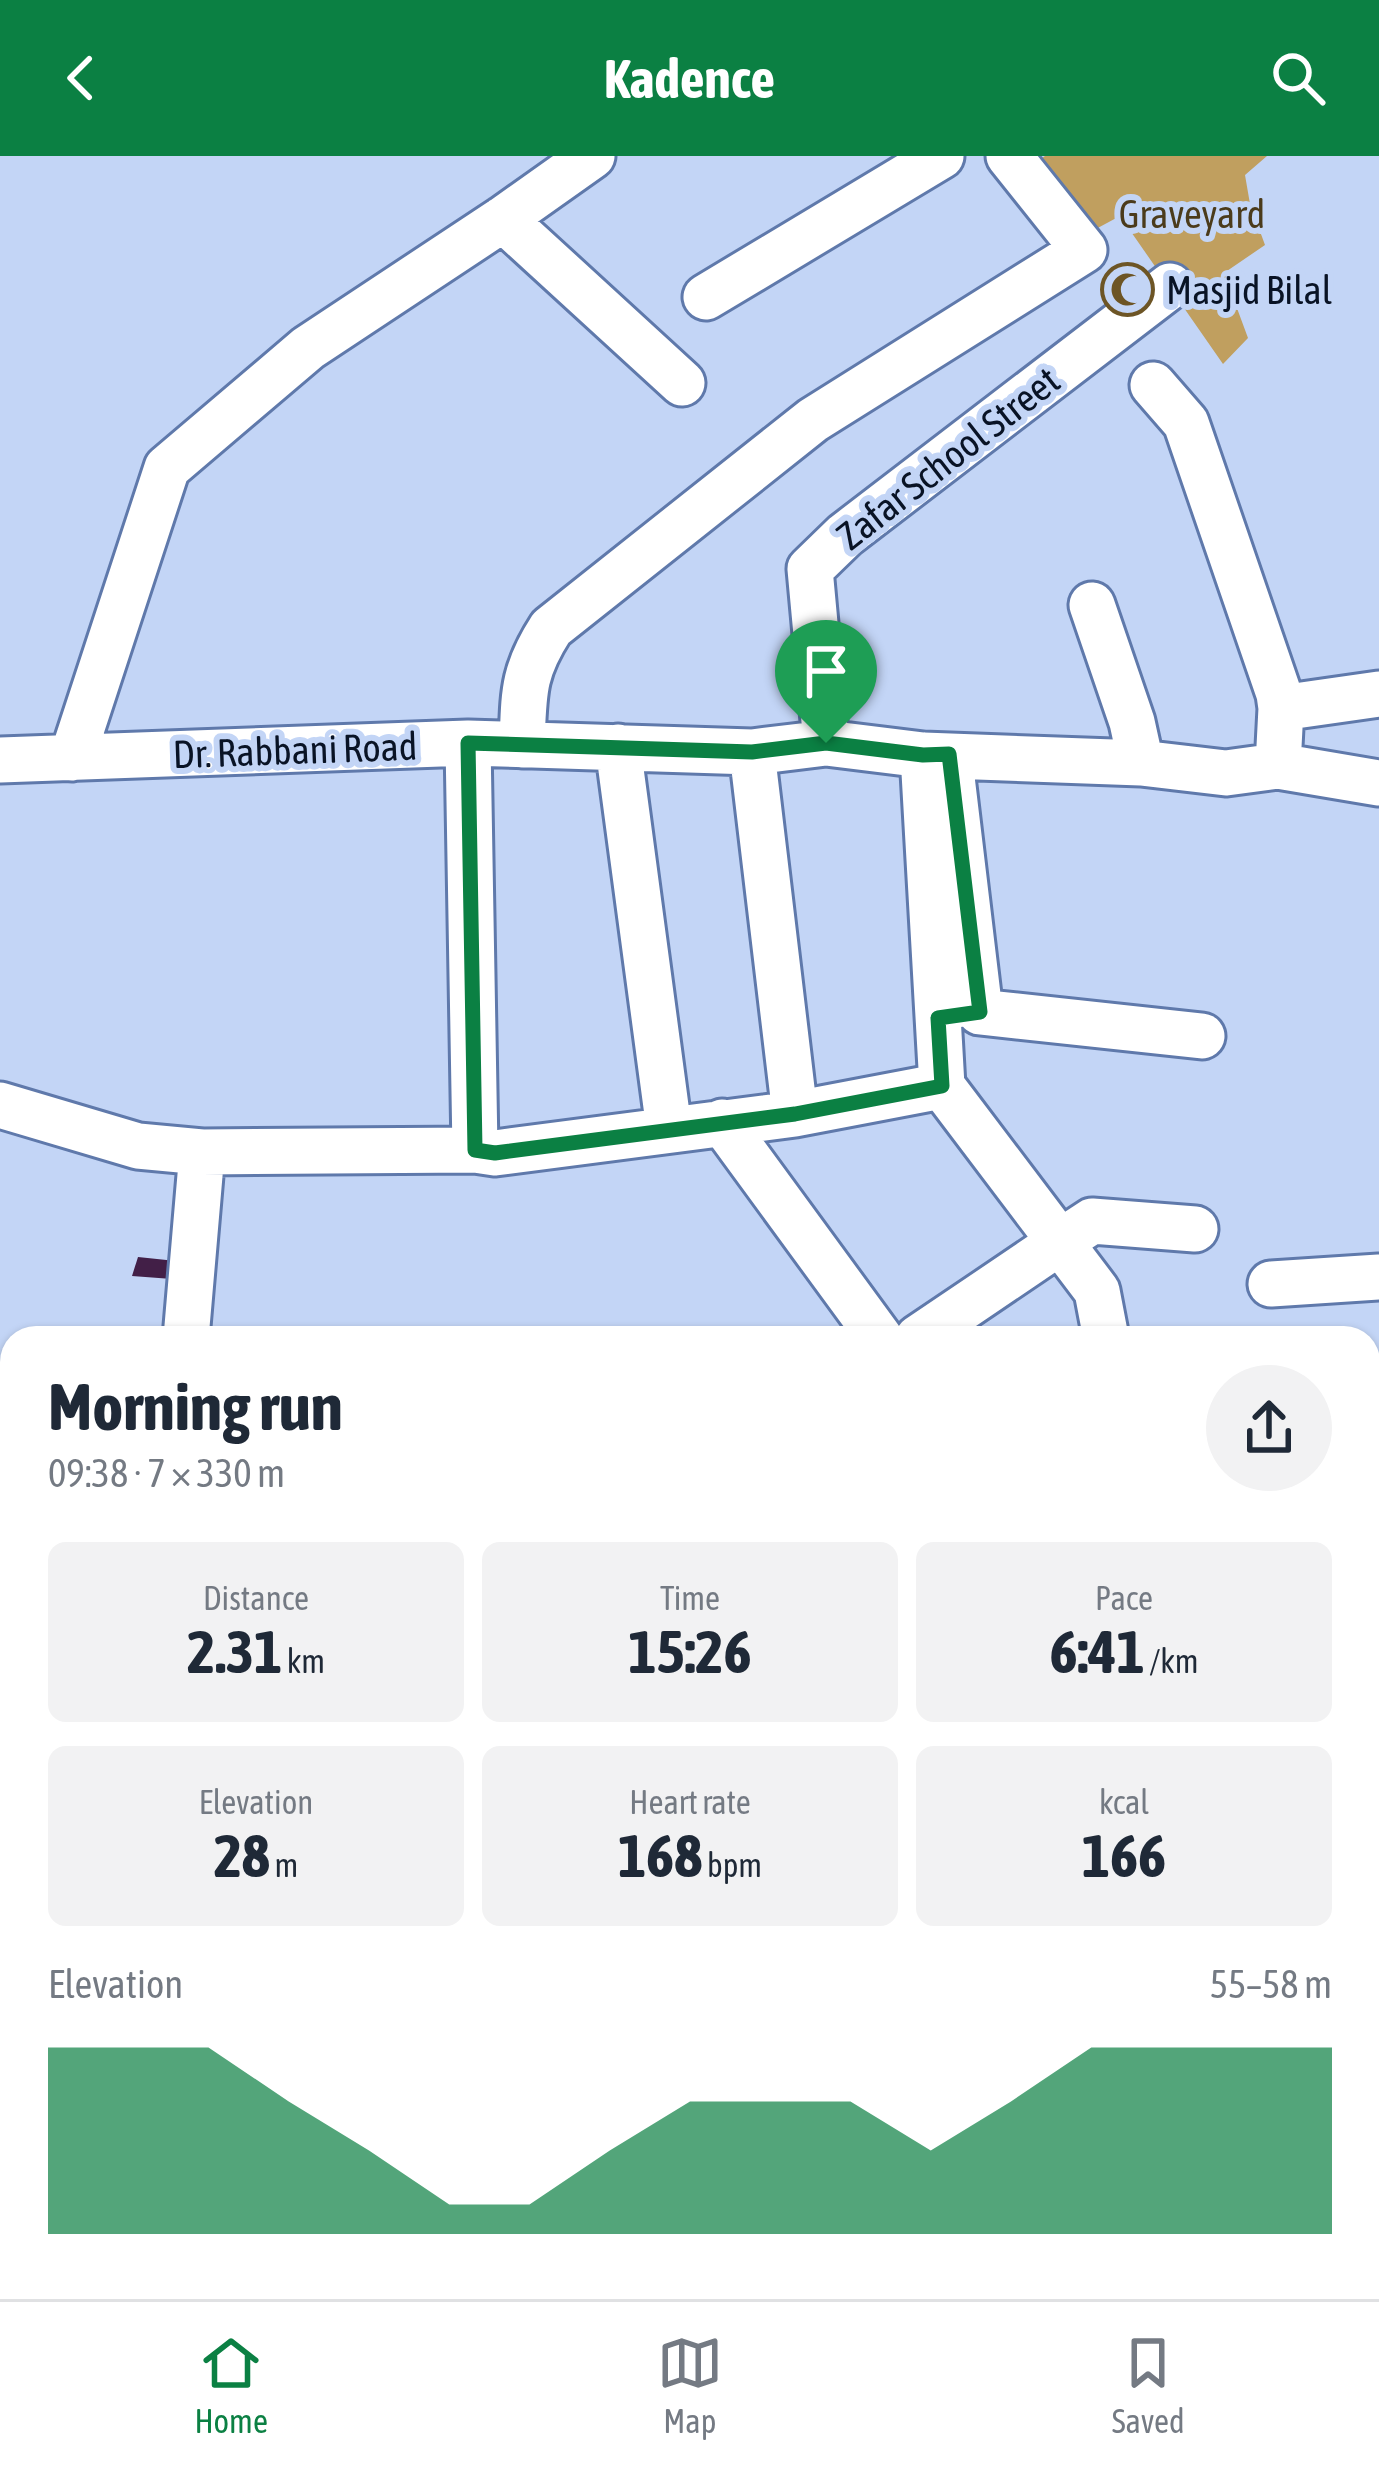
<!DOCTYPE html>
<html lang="en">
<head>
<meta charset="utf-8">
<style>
  :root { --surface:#fff; --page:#f2f2f3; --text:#1f2937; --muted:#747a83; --line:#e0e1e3; --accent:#0b8043 }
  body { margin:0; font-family:"Asap Condensed",sans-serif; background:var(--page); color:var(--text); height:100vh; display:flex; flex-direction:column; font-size:45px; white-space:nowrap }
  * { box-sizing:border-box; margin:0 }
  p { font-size:39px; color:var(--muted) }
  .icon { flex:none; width:66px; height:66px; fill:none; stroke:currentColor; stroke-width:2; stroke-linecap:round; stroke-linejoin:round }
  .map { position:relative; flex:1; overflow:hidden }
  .panel { position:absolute; left:0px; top:1170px; width:1380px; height:975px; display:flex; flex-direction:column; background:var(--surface); border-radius:36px 36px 0 0; box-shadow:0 3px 9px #0004 }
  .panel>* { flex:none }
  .pin { position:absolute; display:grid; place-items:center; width:102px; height:102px; color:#fff; margin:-123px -51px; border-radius:50% 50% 50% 0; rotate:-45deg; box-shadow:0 0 12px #0007 }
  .pin .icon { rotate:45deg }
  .round { display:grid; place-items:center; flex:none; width:126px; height:126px; border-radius:63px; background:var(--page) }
  .head { display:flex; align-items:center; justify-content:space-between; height:204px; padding:0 48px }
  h1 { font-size:66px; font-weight:700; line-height:90px }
  .figures { display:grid; grid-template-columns:repeat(3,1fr); gap:18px; height:204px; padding:12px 48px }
  .figures div { display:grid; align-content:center; border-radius:18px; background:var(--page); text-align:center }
  .figures b { font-size:60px; font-weight:700 }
  .figures small { font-size:33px; font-weight:400 }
  .figures p { font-size:33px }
  .chart { height:336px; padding:24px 48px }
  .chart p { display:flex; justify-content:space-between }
  .chart svg { width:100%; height:216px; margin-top:12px; fill:var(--accent); opacity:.7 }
  header { display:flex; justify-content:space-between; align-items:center; height:156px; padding:0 48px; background:var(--accent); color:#fff; font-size:54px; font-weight:700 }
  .menu { display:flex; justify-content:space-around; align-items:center; height:168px; border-top:3px solid var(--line); background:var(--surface); font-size:33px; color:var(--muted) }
  .menu a { display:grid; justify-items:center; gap:6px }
  .menu .active { color:var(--accent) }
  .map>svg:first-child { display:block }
  .green { fill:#c09f5f }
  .building { fill:#421f47 }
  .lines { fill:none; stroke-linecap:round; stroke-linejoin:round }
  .minor-casing { stroke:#5f79ab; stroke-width:51 }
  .minor { stroke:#fff; stroke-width:45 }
  .route-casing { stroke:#fff; stroke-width:24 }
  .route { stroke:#0b8043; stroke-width:15 }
  .labels { text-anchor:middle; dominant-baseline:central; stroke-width:12; stroke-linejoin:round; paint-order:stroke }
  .park-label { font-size:39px; fill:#4b3b1b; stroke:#c3d5f6 }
  .poi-label { font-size:39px; fill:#091325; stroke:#c3d5f6; text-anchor:start }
  .street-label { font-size:39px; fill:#091325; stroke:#c3d5f6 }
</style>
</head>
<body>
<header><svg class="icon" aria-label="back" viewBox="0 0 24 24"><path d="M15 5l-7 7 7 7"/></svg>Kadence<svg class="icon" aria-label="search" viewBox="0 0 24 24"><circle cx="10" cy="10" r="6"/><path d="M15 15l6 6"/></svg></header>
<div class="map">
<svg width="1379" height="2143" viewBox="0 0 1379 2143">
  <rect width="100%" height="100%" fill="#c3d5f6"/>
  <path class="green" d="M1045 0H1267L1245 19 1250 48 1265 89 1224 117 1248 182 1223 208 1120 60 1068 88 1031 10Z"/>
  <path class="building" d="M138 1101 176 1105 172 1123 132 1120Z"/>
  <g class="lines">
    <defs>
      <path id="minor" d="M503 63 682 227
        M706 141 941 0
        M1153 229 1186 267 1279 538 1281 552 1278 610
        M1092 449 1132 566 1141 607
        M1281 552 1379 538
        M468 587 475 994
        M826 587 810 413 845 379 1170 130
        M522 589C524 538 522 517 551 472L813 264 1084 94 1009 0
        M618 591 669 973
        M752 596 795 958
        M923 599 942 930 1060 1086 1092 1065 1195 1073
        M72 602 167 312 308 192 503 63 592 0
        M0 604 468 587 752 596 826 587 923 599 1141 607 1226 617 1278 610 1379 627
        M951 613 980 856 1202 880
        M0 949 138 990 202 996 475 994 495 997 795 958 942 930
        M722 966 880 1182
        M1271 1128 1379 1121
        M186 1182 202 996
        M918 1182 1060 1086 1097 1135 1106 1182
        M0 1461 12 1469
        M1368 1657 1379 1652
        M0 1769 12 1781
        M0 2000 12 2011
        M1368 2129 1379 2122
        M541 2133 549 2143
        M1057 2133 1065 2143
        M87 2143 97 2133
        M980 2143 996 2133"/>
    </defs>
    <use href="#minor" class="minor-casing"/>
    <use href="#minor" class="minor"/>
  </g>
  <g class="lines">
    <defs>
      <path id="route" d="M468 587 752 596 826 587 923 599 949 598 980 856 938 862 942 930 795 958 495 997 475 994Z"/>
    </defs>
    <use href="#route" class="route-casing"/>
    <use href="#route" class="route"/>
  </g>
  <defs>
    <symbol id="mosque-ring" viewBox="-11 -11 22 22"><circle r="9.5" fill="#c3d5f6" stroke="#6d5525" stroke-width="1.5"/><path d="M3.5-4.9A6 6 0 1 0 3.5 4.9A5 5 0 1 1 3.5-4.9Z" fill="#6d5525"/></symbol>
  </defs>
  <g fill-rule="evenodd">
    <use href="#mosque-ring" x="1098" y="104" width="59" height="59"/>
  </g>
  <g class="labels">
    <g class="park-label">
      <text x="1192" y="58">Graveyard</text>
    </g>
    <g class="poi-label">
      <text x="1166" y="134">Masjid Bilal</text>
    </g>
    <g class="street-label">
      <text transform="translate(948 302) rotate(-38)">Zafar School Street</text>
      <text transform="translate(295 594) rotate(-2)">Dr. Rabbani Road</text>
    </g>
  </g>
</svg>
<div class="pin" style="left:826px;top:587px;background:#1e9e55"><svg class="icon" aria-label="arrive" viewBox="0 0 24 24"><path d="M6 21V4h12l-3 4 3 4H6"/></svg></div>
<section class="panel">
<div class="head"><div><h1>Morning run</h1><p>09:38 · 7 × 330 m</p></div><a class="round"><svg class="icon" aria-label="share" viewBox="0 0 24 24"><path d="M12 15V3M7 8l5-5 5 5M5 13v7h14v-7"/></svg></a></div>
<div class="figures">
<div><p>Distance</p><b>2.31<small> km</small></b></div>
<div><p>Time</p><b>15:26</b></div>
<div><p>Pace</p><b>6:41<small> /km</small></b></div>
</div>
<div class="figures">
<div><p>Elevation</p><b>28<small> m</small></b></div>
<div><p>Heart rate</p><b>168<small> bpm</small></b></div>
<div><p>kcal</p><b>166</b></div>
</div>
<div class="chart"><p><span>Elevation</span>55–58 m</p>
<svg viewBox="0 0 160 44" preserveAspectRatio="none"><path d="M0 44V6L10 6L20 6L30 17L40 27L50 38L60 38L70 27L80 17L90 17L100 17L110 27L120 17L130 6L140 6L150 6L160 6V44z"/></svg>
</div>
</section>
</div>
<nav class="menu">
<a class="active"><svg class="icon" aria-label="home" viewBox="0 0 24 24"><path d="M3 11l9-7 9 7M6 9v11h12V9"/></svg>Home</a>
<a><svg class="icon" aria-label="map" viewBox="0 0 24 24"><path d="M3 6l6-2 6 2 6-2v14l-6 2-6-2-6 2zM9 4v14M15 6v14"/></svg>Map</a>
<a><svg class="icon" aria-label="saved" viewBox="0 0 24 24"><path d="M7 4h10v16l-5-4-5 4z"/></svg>Saved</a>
</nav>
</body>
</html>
